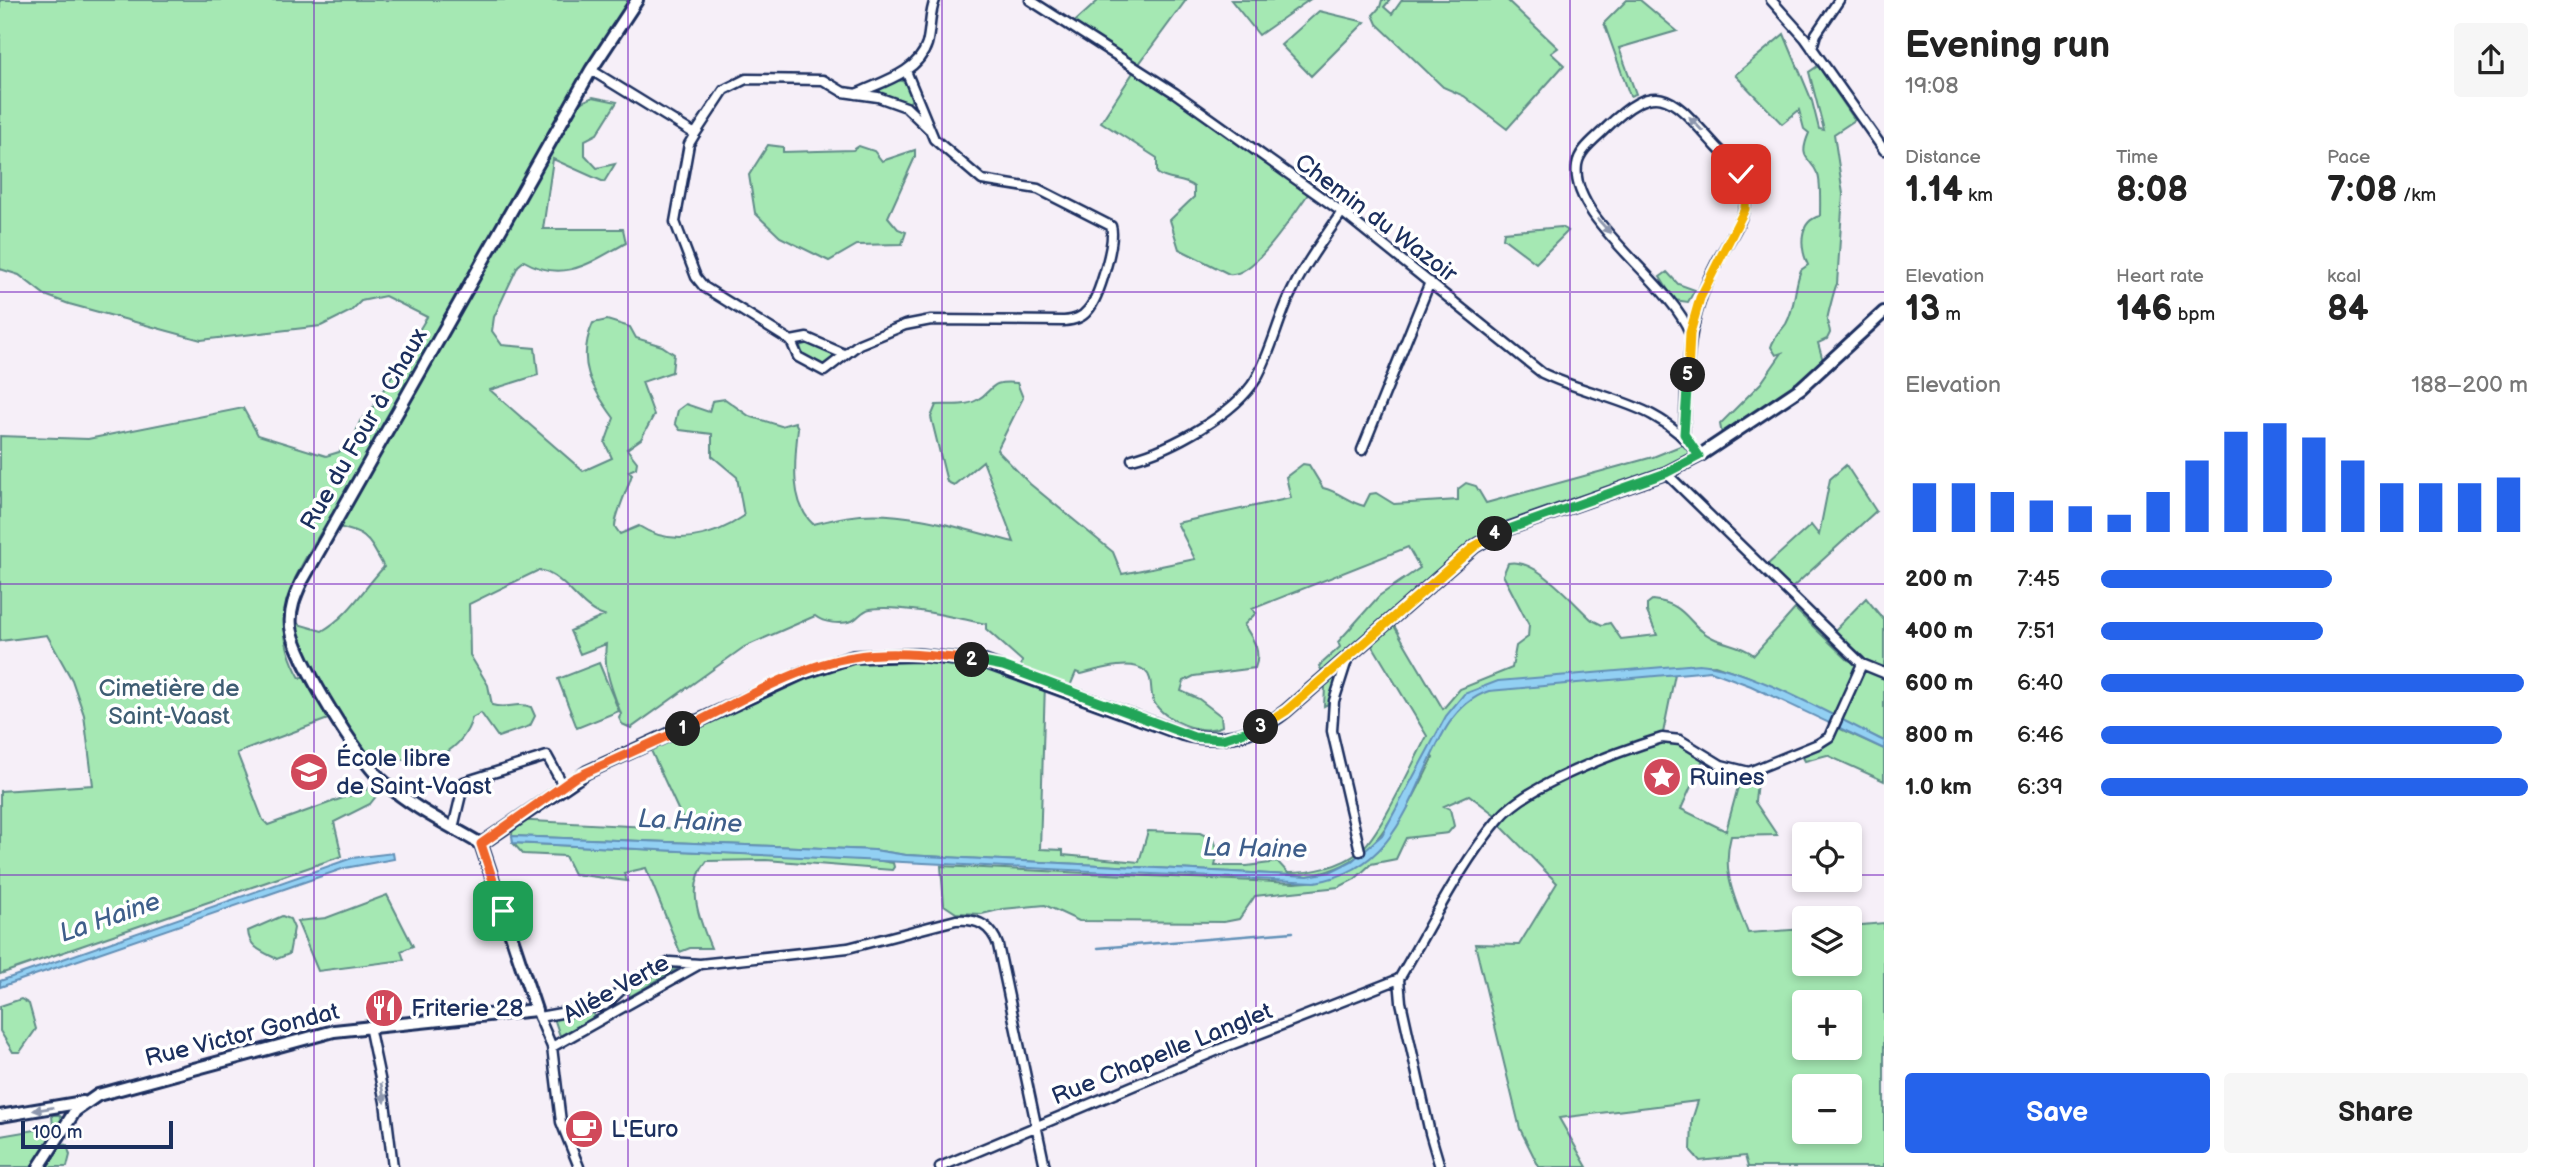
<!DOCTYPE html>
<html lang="en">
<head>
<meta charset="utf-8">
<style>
  :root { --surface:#fff; --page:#f6f6f6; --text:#222; --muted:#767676; --accent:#2563eb }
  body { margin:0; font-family:"Balsamiq Sans",sans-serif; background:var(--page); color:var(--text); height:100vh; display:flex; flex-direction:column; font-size:26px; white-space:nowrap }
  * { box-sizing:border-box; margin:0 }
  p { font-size:23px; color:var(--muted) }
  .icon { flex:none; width:38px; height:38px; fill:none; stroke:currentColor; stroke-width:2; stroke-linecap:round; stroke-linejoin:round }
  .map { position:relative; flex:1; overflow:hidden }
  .drawer { display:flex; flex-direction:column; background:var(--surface); width:665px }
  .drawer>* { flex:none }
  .controls { position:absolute; left:1792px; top:822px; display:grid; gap:14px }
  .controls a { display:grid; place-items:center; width:70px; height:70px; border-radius:7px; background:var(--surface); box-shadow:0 4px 10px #0003; font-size:35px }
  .scale { position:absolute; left:21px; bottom:18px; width:152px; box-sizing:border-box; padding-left:7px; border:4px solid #1b2f5e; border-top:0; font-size:19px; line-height:24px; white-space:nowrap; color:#1b2f5e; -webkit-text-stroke:5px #fff; paint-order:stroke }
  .pin { position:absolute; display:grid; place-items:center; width:60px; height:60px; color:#fff; margin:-30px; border-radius:14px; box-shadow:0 4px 10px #0006 }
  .km { position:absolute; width:35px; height:35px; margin:-18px; border-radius:50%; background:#222; color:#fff; font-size:19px; line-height:35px; text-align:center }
  .round { display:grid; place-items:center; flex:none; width:74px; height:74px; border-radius:7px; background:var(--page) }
  .summary { display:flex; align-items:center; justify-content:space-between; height:119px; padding:0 21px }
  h1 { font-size:38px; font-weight:800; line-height:52px }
  .metrics { display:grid; grid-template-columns:repeat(3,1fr); gap:10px; height:119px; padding:7px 21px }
  .metrics div { display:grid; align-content:center }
  .metrics b { font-size:35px; font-weight:800 }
  .metrics small { font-size:19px; font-weight:400 }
  .metrics p { font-size:19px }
  .chart { height:196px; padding:14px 21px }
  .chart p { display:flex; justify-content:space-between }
  .chart svg { width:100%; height:126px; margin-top:7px; stroke:var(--accent); stroke-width:6 }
  .action { display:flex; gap:14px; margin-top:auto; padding:14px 21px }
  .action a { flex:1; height:80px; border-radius:7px; background:var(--accent); color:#fff; font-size:28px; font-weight:800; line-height:80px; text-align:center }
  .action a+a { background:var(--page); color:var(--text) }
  ul { padding:0 21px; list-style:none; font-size:23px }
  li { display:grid; grid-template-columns:112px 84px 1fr; align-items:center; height:52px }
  li i { height:18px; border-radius:9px; background:var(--accent) }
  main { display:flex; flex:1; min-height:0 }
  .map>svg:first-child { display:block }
  .green { fill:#a5e8b3; stroke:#608c88; stroke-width:2; fill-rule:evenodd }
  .water { fill:#92d0f3; stroke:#6290b7; stroke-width:2 }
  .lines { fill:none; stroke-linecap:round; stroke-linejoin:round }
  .stream { stroke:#6290b7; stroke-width:2.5 }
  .street-casing { stroke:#1b2f5e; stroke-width:13 }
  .secondary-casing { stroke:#1b2f5e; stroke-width:16 }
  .street { stroke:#fff; stroke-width:8 }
  .secondary { stroke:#fff; stroke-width:10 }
  .oneway { fill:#8d97ae }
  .split-1-casing { stroke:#fff; stroke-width:14 }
  .split-2-casing { stroke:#fff; stroke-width:14 }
  .split-3-casing { stroke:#fff; stroke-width:14 }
  .split-4-casing { stroke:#fff; stroke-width:14 }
  .split-5-casing { stroke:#fff; stroke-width:14 }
  .split-6-casing { stroke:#fff; stroke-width:14 }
  .split-1 { stroke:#f0652b; stroke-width:9 }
  .split-2 { stroke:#f0652b; stroke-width:9 }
  .split-3 { stroke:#22a559; stroke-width:9 }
  .split-4 { stroke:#f5b400; stroke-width:9 }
  .split-5 { stroke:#22a559; stroke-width:9 }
  .split-6 { stroke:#f5b400; stroke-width:9 }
  .grid { fill:none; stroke:#7b2cbf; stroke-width:2; stroke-opacity:0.55 }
  .labels { text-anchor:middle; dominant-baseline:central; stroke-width:7; stroke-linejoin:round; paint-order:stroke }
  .street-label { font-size:24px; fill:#1b2f5e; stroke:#fff }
  .park-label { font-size:24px; fill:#3e5d73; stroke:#fff }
  .poi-label { font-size:24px; fill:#1b2f5e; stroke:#fff; text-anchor:start }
  .water-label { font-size:26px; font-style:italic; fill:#3f5f8b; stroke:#fff }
</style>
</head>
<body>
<main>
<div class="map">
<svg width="1884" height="1167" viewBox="0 0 1884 1167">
  <rect width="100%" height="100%" fill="#f6eff8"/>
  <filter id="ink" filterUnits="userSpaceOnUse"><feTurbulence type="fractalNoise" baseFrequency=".0143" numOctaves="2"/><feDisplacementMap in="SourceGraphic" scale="14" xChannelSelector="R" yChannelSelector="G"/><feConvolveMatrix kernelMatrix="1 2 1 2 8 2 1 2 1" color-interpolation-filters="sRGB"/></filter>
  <g filter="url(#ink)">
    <path class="green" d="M0 0H637L580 103 593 97 617 102 597 134 585 140V155L597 168 615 164 604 182 553 159 543 229H623L626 243C591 262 564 284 524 261L518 266 494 317 492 331 502 345 535 348 538 375 490 390 583 471 612 458 605 443 614 418C591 387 576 362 593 323L607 320 630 327 636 338 662 346 674 354 672 372 642 382 654 415 641 439 627 449 637 462 636 468 629 471 632 474C628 489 615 514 615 527L620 534 639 526C671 547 713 538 744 516L737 477 712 456V434L680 430 675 423 678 410 686 404 709 412 712 401 725 399 749 416 781 426 795 422 798 428C795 457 789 502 813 524 828 521 845 516 860 515 912 511 965 530 1014 542L983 461 954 485 947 482 931 417 936 405C949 404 965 407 977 400 995 390 988 380 1017 383L1023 398 997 450 1030 484 1113 552 1122 574 1195 559 1177 523 1291 498 1286 477 1303 464 1309 465 1323 488C1340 492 1348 502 1364 506L1370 494 1376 493 1394 504 1458 500V489L1466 483 1476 486 1486 503 1653 457 1690 442 1699 456 1664 467 1602 497 1501 531 1390 619 1443 709 1460 689 1512 668 1516 646 1528 637 1529 625 1503 575 1508 563C1536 557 1572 602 1592 620L1602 625 1610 623 1621 639 1657 635 1647 612V604L1652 600C1688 603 1688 627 1713 638 1728 645 1741 645 1754 655L1795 609 1848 660 1861 664 1858 652 1834 631 1866 598 1884 620V741L1747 676 1715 665 1659 669 1661 675 1675 674 1662 738 1705 755 1681 809 1726 831 1742 772 1758 770 1755 802 1777 835 1731 836C1721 872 1735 899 1748 933L1804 929V964H1850V926L1884 923V1167H1748L1745 1156 1700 1161 1691 1151 1692 1120 1698 1101 1559 1118 1587 1167H1539L1520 1129 1475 944 1519 945 1557 883 1497 822 1499 818 1469 795 1444 806 1450 809 1454 826 1448 833 1406 838 1396 859 1371 864 1355 879 1339 887 1255 896 1239 919 1224 922 1079 921 1045 905 1003 909 982 914 956 913 944 905 941 866 1294 883C1374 881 1402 822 1433 758L1428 752C1392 810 1385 862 1308 876L906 855 874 850 512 836 513 820 687 829 648 744 821 665 917 655 1020 672 1022 661 986 629V624C957 618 899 604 870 609 863 610 858 618 852 621 840 625 824 623 815 616L744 647 631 728 622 724 619 718 621 714C612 689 603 669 606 644L580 654 570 631 604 616C578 608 567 576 539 570L469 604 470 655 488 685 492 705C507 710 517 701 531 707L535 716 530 726 498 737 481 713 472 718C464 749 428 770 397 758L370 768 336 716 237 753 263 820 268 825 376 786 381 790 370 804 334 822 342 856 0 974V791L93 785 84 715 72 680 47 635 0 641V436L88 439 243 408 258 435 326 456 339 452 355 435 360 421 372 409 427 317 385 296 361 301 351 311 321 326 201 340 69 304 45 295 19 275 0 269ZM341 512 334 526C368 533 368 538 384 567 362 590 351 614 322 631L298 624 291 626 311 673 300 678C263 613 298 572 331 515ZM1408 547 1420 568 1379 596 1338 642 1340 647 1319 666 1325 676 1319 681 1325 688 1324 706 1334 701 1349 654 1368 638 1427 736C1413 762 1380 835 1359 852 1340 867 1311 873 1288 873L1278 862 1247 866H1215L1218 851 1214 840 1200 833 1148 831 1139 862 1063 855V850L1040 849 1045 683 1068 691 1076 672 1081 674C1097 670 1131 659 1145 671 1154 678 1149 692 1154 702 1164 721 1203 736 1222 726L1221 716 1199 699 1181 691 1184 681 1194 676 1255 668C1262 651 1253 639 1244 625L1256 613 1252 609ZM1804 1003H1850V1048H1804ZM1804 1087H1850V1132H1804Z
      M1099 0H1186L1136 68 1311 190C1296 210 1255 278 1229 274L1179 249 1170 220 1194 197V187C1182 177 1169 183 1157 173V158L1101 122 1136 68 1070 26Z
      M1231 0H1309L1259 35Z
      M1382 0H1390L1384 7 1392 14 1402 0H1507L1558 48 1551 53 1564 65 1507 129 1464 96 1443 87 1377 24 1373 15 1380 7Z
      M1627 0H1640L1677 31 1619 48 1636 94 1630 96 1604 23Z
      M1319 11 1365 22 1311 76 1281 45Z
      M1784 34 1812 101 1819 129 1824 130 1809 72 1818 66 1855 120 1834 134 1843 194 1837 284C1835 286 1827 318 1827 321 1828 325 1830 329 1830 333L1827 339 1818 343 1825 368 1722 435 1720 424 1761 383 1782 353 1776 355 1771 347C1774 337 1780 332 1786 324 1796 306 1794 287 1801 270L1808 265C1800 248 1798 221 1820 216 1820 207 1821 182 1818 175 1811 156 1797 161 1809 133L1804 129 1799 110 1782 124 1735 75Z
      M898 80 905 82 912 99 909 103 880 93V88Z
      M768 145 783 147V152L853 150 859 146 874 151 882 161 915 150V157L888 217 898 229 906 232 902 244 857 245 829 261 780 237 755 213 749 175Z
      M1561 227 1568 231 1536 263 1503 238 1504 232Z
      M1667 272 1678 284 1695 290 1688 302 1674 300 1660 277Z
      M809 342 832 354 834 359 822 367 803 357 800 345Z
      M1846 465 1876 511 1792 588 1767 565 1811 525 1819 535 1830 479Z
      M599 663 619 711 577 728 558 679Z
      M1834 726 1884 749V781L1827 755 1805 761 1800 752 1818 744Z
      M513 843 875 860 893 863 894 867 892 870 766 860 707 861C685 887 700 921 711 948H690L680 952 646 868 624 873 627 881 574 874 565 856 523 854Z
      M387 895 413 946 401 951 404 960 318 971 297 921 326 918Z
      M282 916 290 919 294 928 289 954 277 959C263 952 249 948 248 931Z
      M666 967 676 969 629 997 630 985Z
      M21 999 29 1004 36 1029 20 1052H13L0 1031V1006Z
      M591 1010 594 1013 593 1019 560 1036 554 1018Z
      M52 1115H59L63 1119 31 1167H0V1136L53 1127Z
      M57 1143 67 1145 70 1155 67 1167H41Z"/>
    <path class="water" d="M1699 664C1748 667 1837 718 1884 741V749L1751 686 1711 671 1489 691C1411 717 1432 864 1315 882L513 843 512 836 874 850 906 855 1308 876 1330 872 1352 861 1382 835 1446 716 1464 694 1498 681Z
      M393 853 394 859 345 868 0 987V981L352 858Z"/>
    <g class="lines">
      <path class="stream" d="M1098 948 1293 932"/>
      <defs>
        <path id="street" d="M1030 0 1175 93 1342 212 1542 373C1600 401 1660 400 1699 456
          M1771 0 1805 38 1884 150
          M1812 48 1816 34 1839 0
          M591 70 695 134
          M906 71 934 139 982 180 1038 189 1111 226C1116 241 1099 298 1088 310 1082 318 1074 320 1064 321L931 320 905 325 859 344 824 371 798 357 791 341 704 287 696 277 675 222 689 144 695 134 724 90 746 79 823 80 843 92 878 97 906 107 929 129
          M856 94C881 82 918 73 927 44 931 29 929 14 935 0
          M791 341 807 338 844 354
          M1684 434C1688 368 1685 320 1718 260 1730 238 1750 213 1746 187 1743 170 1726 157 1715 145 1672 98 1659 76 1606 128 1595 139 1579 150 1577 165 1569 219 1670 281 1690 333
          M1362 450 1430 282
          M1132 459C1171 449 1235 414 1256 379 1272 351 1278 318 1293 289 1306 262 1325 237 1342 212
          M1666 473 1862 664 1884 673
          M1348 657 1334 701 1332 731 1360 851
          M453 828 464 782 547 756 563 785
          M1399 979C1431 925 1459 866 1499 819 1526 785 1619 751 1662 738L1680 740 1721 765 1749 772 1818 744 1829 737 1862 664
          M1399 979 1401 1002 1430 1133 1440 1167
          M537 1012 552 1047 561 1122 579 1167
          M539 1017 605 1005 632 980 670 962 700 964
          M369 1026 385 1102 393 1167
          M552 1047 700 964 848 948 956 920C977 918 991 925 998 945L1045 1167
          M940 1167 1223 1048 1399 979"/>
        <path id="secondary" d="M481 844 587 772 803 673 853 657 917 655 985 662 1182 734C1220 744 1256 735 1286 711L1475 546 1501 531 1666 473 1699 456 1801 388 1884 312
          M481 844C449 825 413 808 385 783 360 763 295 658 291 627 289 610 295 596 302 581L591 70 637 0
          M0 1116 83 1102
          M39 1167 75 1111 98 1095 334 1031 536 1010 481 844"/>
      </defs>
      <use href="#street" class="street-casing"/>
      <use href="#secondary" class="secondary-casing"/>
      <use href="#street" class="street"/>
      <use href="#secondary" class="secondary"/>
    </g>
    <defs><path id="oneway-solid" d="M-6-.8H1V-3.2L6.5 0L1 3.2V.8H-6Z" transform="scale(1.75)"/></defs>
    <g class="oneway">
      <use href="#oneway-solid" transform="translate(1696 124) rotate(-133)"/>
      <use href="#oneway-solid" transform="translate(1604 226) rotate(48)"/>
      <use href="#oneway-solid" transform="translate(383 1093) rotate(78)"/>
      <use href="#oneway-solid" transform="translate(43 1109) rotate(171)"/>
    </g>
  </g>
  <g class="lines" filter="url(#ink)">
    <defs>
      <path id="split-1" d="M503 911 481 844 574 778 683 729"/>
      <path id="split-2" d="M683 729C733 705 799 665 853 657 891 650 934 656 972 660"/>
      <path id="split-3" d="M972 660 1003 666 1194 737 1222 739 1261 727"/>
      <path id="split-4" d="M1261 727 1286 711 1475 546 1495 534"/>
      <path id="split-5" d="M1495 534 1666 473 1699 456 1684 434 1688 375"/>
      <path id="split-6" d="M1688 375 1690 333 1700 298 1745 209 1746 188 1741 174"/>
    </defs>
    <use href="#split-1" class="split-1-casing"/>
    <use href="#split-2" class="split-2-casing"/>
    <use href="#split-3" class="split-3-casing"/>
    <use href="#split-4" class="split-4-casing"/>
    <use href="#split-5" class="split-5-casing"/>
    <use href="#split-6" class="split-6-casing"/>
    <use href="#split-1" class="split-1"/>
    <use href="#split-2" class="split-2"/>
    <use href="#split-3" class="split-3"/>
    <use href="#split-4" class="split-4"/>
    <use href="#split-5" class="split-5"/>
    <use href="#split-6" class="split-6"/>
  </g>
  <path class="grid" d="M314 0V1167M628 0V1167M942 0V1167M1256 0V1167M1570 0V1167M0 292H1884M0 584H1884M0 875H1804M1850 875H1884"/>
  <defs>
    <symbol id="school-disc" viewBox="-11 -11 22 22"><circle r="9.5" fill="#d1495b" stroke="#fff"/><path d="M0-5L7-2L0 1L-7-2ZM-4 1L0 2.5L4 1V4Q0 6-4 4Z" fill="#fff"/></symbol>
    <symbol id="sight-disc" viewBox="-11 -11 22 22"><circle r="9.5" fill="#d1495b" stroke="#fff"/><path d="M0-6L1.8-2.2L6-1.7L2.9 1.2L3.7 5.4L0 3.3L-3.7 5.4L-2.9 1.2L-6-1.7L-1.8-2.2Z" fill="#fff"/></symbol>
    <symbol id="restaurant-disc" viewBox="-11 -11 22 22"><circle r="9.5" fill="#d1495b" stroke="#fff"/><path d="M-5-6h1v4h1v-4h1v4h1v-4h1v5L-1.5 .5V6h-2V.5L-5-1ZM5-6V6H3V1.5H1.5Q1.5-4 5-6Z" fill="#fff"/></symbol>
    <symbol id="cafe-disc" viewBox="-11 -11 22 22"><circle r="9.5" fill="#d1495b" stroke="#fff"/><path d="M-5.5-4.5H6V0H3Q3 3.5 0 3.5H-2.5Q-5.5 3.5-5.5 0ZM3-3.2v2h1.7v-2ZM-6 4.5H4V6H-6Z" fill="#fff"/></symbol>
  </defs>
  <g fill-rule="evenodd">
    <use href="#school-disc" x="287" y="750" width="44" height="44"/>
    <use href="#sight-disc" x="1640" y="755" width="44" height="44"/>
    <use href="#restaurant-disc" x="362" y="986" width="44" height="44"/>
    <use href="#cafe-disc" x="562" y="1107" width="44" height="44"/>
  </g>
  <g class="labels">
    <g class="street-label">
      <text transform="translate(1376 218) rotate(37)">Chemin du Wazoir</text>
      <text transform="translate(364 429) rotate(-60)">Rue du Four à Chaux</text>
      <text transform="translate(616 989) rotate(-29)">Allée Verte</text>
      <text transform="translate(242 1035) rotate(-14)">Rue Victor Gondat</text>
      <text transform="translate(1162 1054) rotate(-22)">Rue Chapelle Langlet</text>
    </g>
    <g class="park-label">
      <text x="169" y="688">Cimetière de<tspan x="169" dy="28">Saint-Vaast</tspan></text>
    </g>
    <g class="poi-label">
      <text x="336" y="758">École libre<tspan x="336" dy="28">de Saint-Vaast</tspan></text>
      <text x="1689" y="777">Ruines</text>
      <text x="411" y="1008">Friterie 28</text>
      <text x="611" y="1129">L'Euro</text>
    </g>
    <g class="water-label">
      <text transform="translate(690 822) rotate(3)">La Haine</text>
      <text transform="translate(1255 849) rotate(1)">La Haine</text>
      <text transform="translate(110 918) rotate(-19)">La Haine</text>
    </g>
  </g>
</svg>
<div class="controls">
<a><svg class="icon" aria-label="locate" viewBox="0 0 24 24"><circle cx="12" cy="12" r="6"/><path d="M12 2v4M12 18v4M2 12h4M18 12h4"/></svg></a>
<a><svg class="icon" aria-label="layers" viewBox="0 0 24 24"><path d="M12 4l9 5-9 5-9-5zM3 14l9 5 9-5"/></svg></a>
<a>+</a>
<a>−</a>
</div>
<div class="scale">100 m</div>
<div class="pin" style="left:503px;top:911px;background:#1e9e55"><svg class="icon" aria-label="arrive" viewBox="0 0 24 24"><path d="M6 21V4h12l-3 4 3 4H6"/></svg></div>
<div class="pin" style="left:1741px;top:174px;background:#d93025"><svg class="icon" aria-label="check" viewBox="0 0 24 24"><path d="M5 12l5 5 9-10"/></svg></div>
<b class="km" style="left:683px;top:729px">1</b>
<b class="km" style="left:972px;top:660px">2</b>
<b class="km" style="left:1261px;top:727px">3</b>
<b class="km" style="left:1495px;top:534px">4</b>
<b class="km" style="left:1688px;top:375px">5</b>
</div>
<section class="drawer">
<div class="summary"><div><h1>Evening run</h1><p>19:08</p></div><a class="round"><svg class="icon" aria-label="share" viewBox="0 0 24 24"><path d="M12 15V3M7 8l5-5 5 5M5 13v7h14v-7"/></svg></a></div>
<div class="metrics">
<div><p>Distance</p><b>1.14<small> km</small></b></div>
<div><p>Time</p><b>8:08</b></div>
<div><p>Pace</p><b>7:08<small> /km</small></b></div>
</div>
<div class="metrics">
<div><p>Elevation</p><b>13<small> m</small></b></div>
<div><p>Heart rate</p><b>146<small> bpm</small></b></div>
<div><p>kcal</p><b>84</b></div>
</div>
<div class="chart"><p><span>Elevation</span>188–200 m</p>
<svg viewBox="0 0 160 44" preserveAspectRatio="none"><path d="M5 44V27M15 44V27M25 44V30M35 44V33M45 44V35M55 44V38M65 44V30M75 44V19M85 44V9M95 44V6M105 44V11M115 44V19M125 44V27M135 44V27M145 44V27M155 44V25"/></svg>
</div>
<ul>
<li><b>200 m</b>7:45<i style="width:54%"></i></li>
<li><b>400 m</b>7:51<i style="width:52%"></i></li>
<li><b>600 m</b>6:40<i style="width:99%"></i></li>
<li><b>800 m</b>6:46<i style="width:94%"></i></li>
<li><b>1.0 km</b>6:39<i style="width:100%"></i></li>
</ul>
<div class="action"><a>Save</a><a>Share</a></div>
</section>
</main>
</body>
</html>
